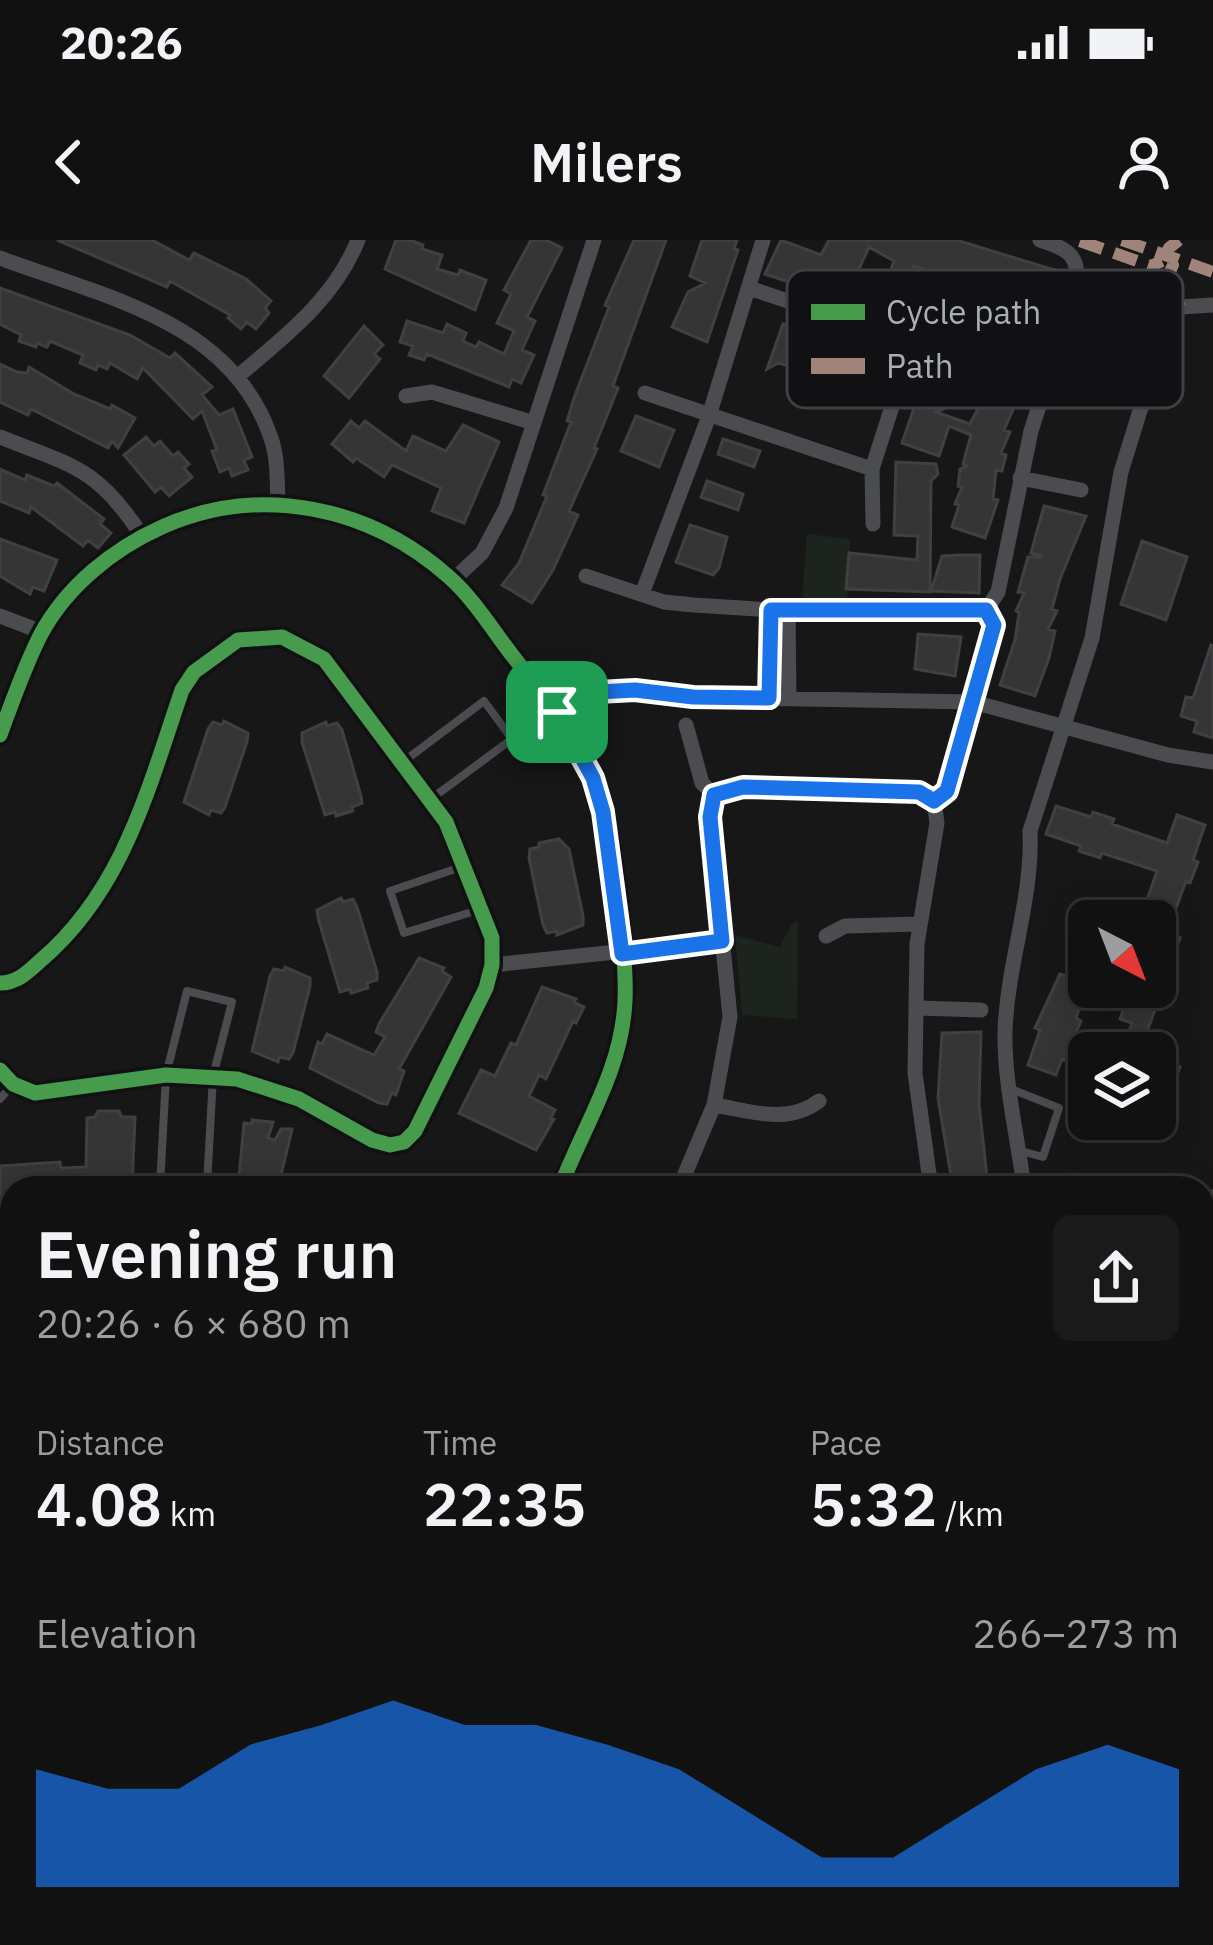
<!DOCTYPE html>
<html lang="en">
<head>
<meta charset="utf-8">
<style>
  :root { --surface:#111; --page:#1a1a1a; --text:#f1f3f6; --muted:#9c9d9f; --line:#303131; --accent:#1a73e8 }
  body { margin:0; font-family:"IBM Plex Sans",sans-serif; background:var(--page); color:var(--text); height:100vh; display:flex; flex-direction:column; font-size:45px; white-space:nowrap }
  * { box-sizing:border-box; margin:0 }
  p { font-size:39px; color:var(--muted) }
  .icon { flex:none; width:66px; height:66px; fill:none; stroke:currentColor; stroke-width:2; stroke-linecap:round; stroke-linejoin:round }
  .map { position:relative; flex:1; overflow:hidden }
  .sheet { position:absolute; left:0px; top:936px; width:1215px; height:771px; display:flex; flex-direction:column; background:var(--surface); border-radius:36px 36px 0 0; box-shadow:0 6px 30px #0003,0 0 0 3px var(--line) }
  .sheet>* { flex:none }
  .needle { width:78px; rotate:138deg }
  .tools { position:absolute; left:1068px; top:660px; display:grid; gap:24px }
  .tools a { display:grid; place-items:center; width:108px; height:108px; border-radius:18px; background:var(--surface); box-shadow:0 6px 30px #0003,0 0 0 3px var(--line); font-size:60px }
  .pin { position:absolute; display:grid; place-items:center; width:102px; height:102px; color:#fff; margin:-51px; border-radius:24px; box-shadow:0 6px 18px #0006 }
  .round { display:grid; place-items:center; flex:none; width:126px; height:126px; border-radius:18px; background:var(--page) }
  .head { display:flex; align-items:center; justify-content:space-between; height:204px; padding:0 36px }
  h1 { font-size:66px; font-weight:600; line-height:90px }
  .stats { display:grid; grid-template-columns:repeat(3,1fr); gap:18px; height:204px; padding:12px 36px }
  .stats div { display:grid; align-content:center }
  .stats b { font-size:60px; font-weight:600 }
  .stats small { font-size:33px; font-weight:400 }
  .stats p { font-size:33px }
  .chart { height:336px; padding:24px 36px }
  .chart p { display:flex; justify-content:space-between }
  .chart svg { width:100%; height:216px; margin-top:12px; fill:var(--accent); opacity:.7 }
  .status { display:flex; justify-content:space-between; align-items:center; height:84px; padding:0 60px; background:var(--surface); direction:ltr }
  .status svg { height:33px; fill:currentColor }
  header { display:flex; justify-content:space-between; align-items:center; height:156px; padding:0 36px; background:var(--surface); font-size:54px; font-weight:600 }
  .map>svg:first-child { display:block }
  .green { fill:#1d241e }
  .building { fill:#353536; stroke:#3f4043; stroke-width:3; fill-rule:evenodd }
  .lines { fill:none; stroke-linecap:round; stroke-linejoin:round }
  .lane { stroke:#4b4c50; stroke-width:8 }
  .street { stroke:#4b4c50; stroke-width:15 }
  .secondary { stroke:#4a4a4e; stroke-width:21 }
  .quiet { stroke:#a18479; stroke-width:12; stroke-dasharray:24 12; stroke-linecap:butt }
  .cycleway-casing { stroke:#111113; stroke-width:22 }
  .cycleway { stroke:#469c4c; stroke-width:15 }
  .route-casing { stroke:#fff; stroke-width:24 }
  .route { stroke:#1a73e8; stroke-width:15 }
  .key { fill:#111113; stroke:#3e4045; stroke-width:3 }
  .key-label { font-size:33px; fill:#a8adb8 }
</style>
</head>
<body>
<div class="status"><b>20:26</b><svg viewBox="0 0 49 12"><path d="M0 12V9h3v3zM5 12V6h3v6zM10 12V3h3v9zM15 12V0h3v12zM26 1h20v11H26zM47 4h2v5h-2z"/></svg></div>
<header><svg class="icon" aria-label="back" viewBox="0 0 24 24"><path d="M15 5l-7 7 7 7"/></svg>Milers<svg class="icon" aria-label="person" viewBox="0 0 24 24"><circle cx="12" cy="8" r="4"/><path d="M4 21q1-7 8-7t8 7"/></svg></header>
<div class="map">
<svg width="1213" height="1705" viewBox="0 0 1213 1705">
  <rect width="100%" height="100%" fill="#171717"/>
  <path class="green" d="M807 294 850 299 847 362 802 361Z
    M798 681 797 779 742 775 735 695 780 707 791 685Z
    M12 1060V1695H1203V1114L1213 1113V1705H0V1063Z"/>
  <path class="building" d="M57 0H152L189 20 194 13 246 39 271 61 265 68 269 73 256 89 247 82 241 89 228 78 230 75 170 41 167 47Z
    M396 0H410L423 5 422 9 442 15 437 29 458 35 460 30 486 40 475 70 385 29Z
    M531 0H546L562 8 527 77 535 81 522 110 534 115 521 143 512 139 509 147 427 114 424 120 409 115 413 106 400 102 407 81 443 93 447 84 466 93 463 101 476 107 479 102 504 114 514 91 497 83 511 54 504 50Z
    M634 0H666L613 146 618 148 594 208 597 209 569 271 578 275 553 330 532 363 502 345 519 323 547 256 543 255 571 182 567 181 574 158 609 67 605 65Z
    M702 0H737L734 9 738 10 707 102 672 87 688 52 705 43 690 36Z
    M781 0 821 15 829 0H956L1058 31 1039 83 1044 86 1034 103 1041 106 1004 190 1010 192 1001 213 1006 215 1002 231 996 230 993 259 998 260 985 298 952 287 959 265 955 264 962 247 958 246 960 229 967 226 963 224 971 195 949 186 939 216 902 203 957 42 914 26 892 76 765 34ZM869 7 894 21 886 42 859 29ZM993 52 1012 58 1017 63 997 106 1001 108 983 150 986 153 970 184 936 172 957 163 961 147 966 145 964 141 973 113 969 112 980 85 987 80Z
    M0 48 130 95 170 118 175 113 212 147 202 155 219 175 233 169 252 217 244 220 248 230 232 236 229 228 220 232 212 211 217 210 202 171 193 179 143 128 137 139 110 123 107 129 98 125 96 130 80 123 83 115 50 101 47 107 37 103 36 107 19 101 21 95 0 84Z
    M783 84 843 102 832 138 778 123 767 129Z
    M364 86 383 105 374 114 380 119 349 158 324 136Z
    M0 124 17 132 27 133 29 127 74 154 110 169 112 165 135 178 118 208 112 201 108 208 31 169 28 175 0 162Z
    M636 176 674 190 659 227 621 211Z
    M351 181 359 188 365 181 406 211 413 196 446 211 463 185 499 202 464 283 432 271 441 248 392 225 384 237 356 218 353 222 332 204Z
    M146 197 154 206 160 201 173 216 178 212 189 224 184 228 192 237 169 256 161 247 155 252 124 215Z
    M723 199 760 211 754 227 718 214Z
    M896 222 936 224 938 234 931 241 930 352 846 349 849 313 917 320 918 296 894 295Z
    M0 229 25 240 27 235 54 246 57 243 104 279 100 284 111 293 98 308 88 300 83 306 31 267 29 273 0 261Z
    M707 241 743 254 738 270 701 257Z
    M1044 266 1086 276 1060 339 1052 369 1057 371 1048 389 1055 391 1049 418 1035 456 1000 445 1015 400 1019 373 1016 371 1024 353 1018 352 1028 317H1043L1031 313Z
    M690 285 727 297 719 328 713 335 676 322Z
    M0 299 57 320 44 351 33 347 30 354 0 336Z
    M1142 301 1187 317 1166 380 1121 364Z
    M962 315H980L979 353 931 351 942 316Z
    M918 394 961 397 955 436 915 429Z
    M1211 405 1213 406V498L1194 492 1197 481 1181 476 1186 457 1193 458Z
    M224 481 248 493 247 502 225 567 221 573 211 570 209 575 184 562 208 489 213 482 222 485Z
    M326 482 327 486 337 483 342 490 361 556 362 563 352 567 353 571 336 576 335 572 325 575 302 502V493Z
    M1056 566 1091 577 1093 572 1114 579 1112 584 1167 603 1177 575 1205 585 1193 620 1198 622 1190 643 1186 641 1167 693 1180 698 1168 733 1173 735 1166 756 1161 754 1139 813H1089V829L1062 819 1056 835 1028 825 1040 790 1035 788 1060 734 1087 744 1076 778 1081 781 1076 793 1123 808 1132 783 1120 779 1131 747H1155V669L1145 666 1157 631 1102 613 1100 618 1079 611 1081 606 1046 594Z
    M559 599 569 609 583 676V685L557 695V691L547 693 543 685 529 618 530 609 539 607V603Z
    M341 658 343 662 353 659 357 667 377 732V740L367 743 368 748 351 753 350 749 340 752 318 678 317 670Z
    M419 718 444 728 442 731 451 737 399 829 404 831 396 855 392 853 387 864 379 863 310 828 318 802 322 804 327 794 374 815 385 797 376 792 379 784Z
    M285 727 310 738V746L293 813 289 819 279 817 278 822 252 811 270 736 274 729 284 731Z
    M542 747 576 759 574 762 584 767 576 783 573 781 546 839 539 835 529 856 555 870 551 878 554 879 536 910 459 873 481 830 495 836 511 803 516 805Z
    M981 792 979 864 988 946 953 948 938 858 942 793Z
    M1155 818 1180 827 1170 855 1155 850Z
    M98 871H119L122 877H135L132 948H12V968H0V926L60 922 61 928 86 927 87 878 95 877Z
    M252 880 273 882 268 898 275 900 281 889H292L278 948H238L244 883 252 884Z
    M12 1608V1698L9 1705H0V1636Z"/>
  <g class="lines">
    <path class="lane" d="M403 522 484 461 512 499 431 559
      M464 626 390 651 404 693 478 670
      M187 751 232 762 213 836 207 945 160 947 166 835Z
      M1011 849 1059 868 1043 917 1021 911
      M0 859 13 844
      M427 1695 454 1705
      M234 1705 238 1695"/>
    <path class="street" d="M0 18C103 57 231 80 271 198 278 218 277 242 278 263
      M749 48 911 102
      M237 137C284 97 334 60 358 0
      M645 153 872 229
      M406 156 432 152 534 183
      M0 197C73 226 97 227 142 296
      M1020 238 1081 250
      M873 284 872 229 931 45
      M586 336 664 362 694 365 788 371 986 370 998 352 1031 191 1076 51C1080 17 1072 10 1040 0
      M453 340 482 313 506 268 594 0
      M642 354 709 176 763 0
      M788 371 789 458
      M0 376 42 392
      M769 458 771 370
      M557 472 599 451 635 450 693 457 973 462 1168 515 1213 522
      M686 485 702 543 714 555
      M0 495C12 462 25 425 41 394 67 346 113 309 162 287 261 243 370 267 449 337 473 358 492 389 512 415 542 453 572 491 592 536 611 578 627 713 625 761 622 830 584 885 560 948
      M714 555 743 547 919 552 934 561 937 583 917 704 915 833 931 948
      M934 561 947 551 994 385 986 370
      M826 696 845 686 920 684
      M492 725 722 701
      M0 743C17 743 28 732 40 721 123 651 148 549 182 450L194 432 238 400 282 397 324 419 446 582 492 698V725L486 748 415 891 404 902 390 905 372 900 299 859 237 839 166 835 35 853 13 844 0 830
      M918 768 981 770
      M714 865C751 871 787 885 819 861
      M679 948 714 865 730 777 710 577 714 555
      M1024 948C1018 898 1004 843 1005 792 1007 724 1033 659 1030 591L1092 398 1121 232 1169 77 1180 67 1213 65
      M1203 958 1213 957
      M1203 1152 1213 1151
      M0 1326 12 1329
      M90 1695 101 1705"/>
    <path class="secondary" d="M0 1018 12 1016
      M0 1043 12 1041
      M1203 1070 1213 1069
      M1203 1098 1213 1097"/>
    <path class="quiet" d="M1122 0 1213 32
      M1179 0 1169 8 1162 21 1173 25 1167 38 1180 67
      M1080 1 1151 26 1162 21
      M0 1103 12 1098
      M1203 1223 1213 1224"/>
    <defs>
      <path id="cycleway" d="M0 495C12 462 25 425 41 394 67 346 113 309 162 287 261 243 370 267 449 337 473 358 492 389 512 415 542 453 572 491 592 536 611 578 627 713 625 761 622 830 584 885 560 948
        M0 743C17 743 28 732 40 721 123 651 148 549 182 450L194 432 238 400 282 397 324 419 446 582 492 698V725L486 748 415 891 404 902 390 905 372 900 299 859 237 839 166 835 35 853 13 844 0 830"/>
    </defs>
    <use href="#cycleway" class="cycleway-casing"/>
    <use href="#cycleway" class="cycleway"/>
  </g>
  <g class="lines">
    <defs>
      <path id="route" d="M771 370H986L994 385 947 551 934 561 919 552 743 547 714 555 710 577 722 701 622 714 603 572 593 538 557 472 598 452 635 450 693 457 769 458Z"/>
    </defs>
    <use href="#route" class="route-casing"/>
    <use href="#route" class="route"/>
  </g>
  <rect x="787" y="30" width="396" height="138" rx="18" class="key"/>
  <rect x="811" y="64" width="54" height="16" fill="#469c4c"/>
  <rect x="811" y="118" width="54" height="16" fill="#a18479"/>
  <g class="key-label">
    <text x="886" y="84">Cycle path</text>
    <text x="886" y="138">Path</text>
  </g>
</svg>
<div class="tools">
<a><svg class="needle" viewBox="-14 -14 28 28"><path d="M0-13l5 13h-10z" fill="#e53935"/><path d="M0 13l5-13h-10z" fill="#9c9d9f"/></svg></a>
<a><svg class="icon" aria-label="layers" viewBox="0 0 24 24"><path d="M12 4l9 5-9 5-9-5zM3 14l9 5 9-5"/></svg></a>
</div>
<div class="pin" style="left:557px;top:472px;background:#1e9e55"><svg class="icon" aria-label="arrive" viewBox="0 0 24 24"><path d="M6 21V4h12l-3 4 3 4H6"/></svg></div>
<section class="sheet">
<div class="head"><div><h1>Evening run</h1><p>20:26 · 6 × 680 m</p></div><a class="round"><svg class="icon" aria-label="share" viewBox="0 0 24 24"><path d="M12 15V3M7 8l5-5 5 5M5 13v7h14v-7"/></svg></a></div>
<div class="stats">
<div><p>Distance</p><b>4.08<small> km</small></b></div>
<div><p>Time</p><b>22:35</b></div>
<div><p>Pace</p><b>5:32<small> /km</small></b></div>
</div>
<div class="chart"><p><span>Elevation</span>266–273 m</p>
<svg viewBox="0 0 160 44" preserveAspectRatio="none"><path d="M0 44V20L10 24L20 24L30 15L40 11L50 6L60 11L70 11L80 15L90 20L100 29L110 38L120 38L130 29L140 20L150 15L160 20V44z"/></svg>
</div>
</section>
</div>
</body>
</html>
